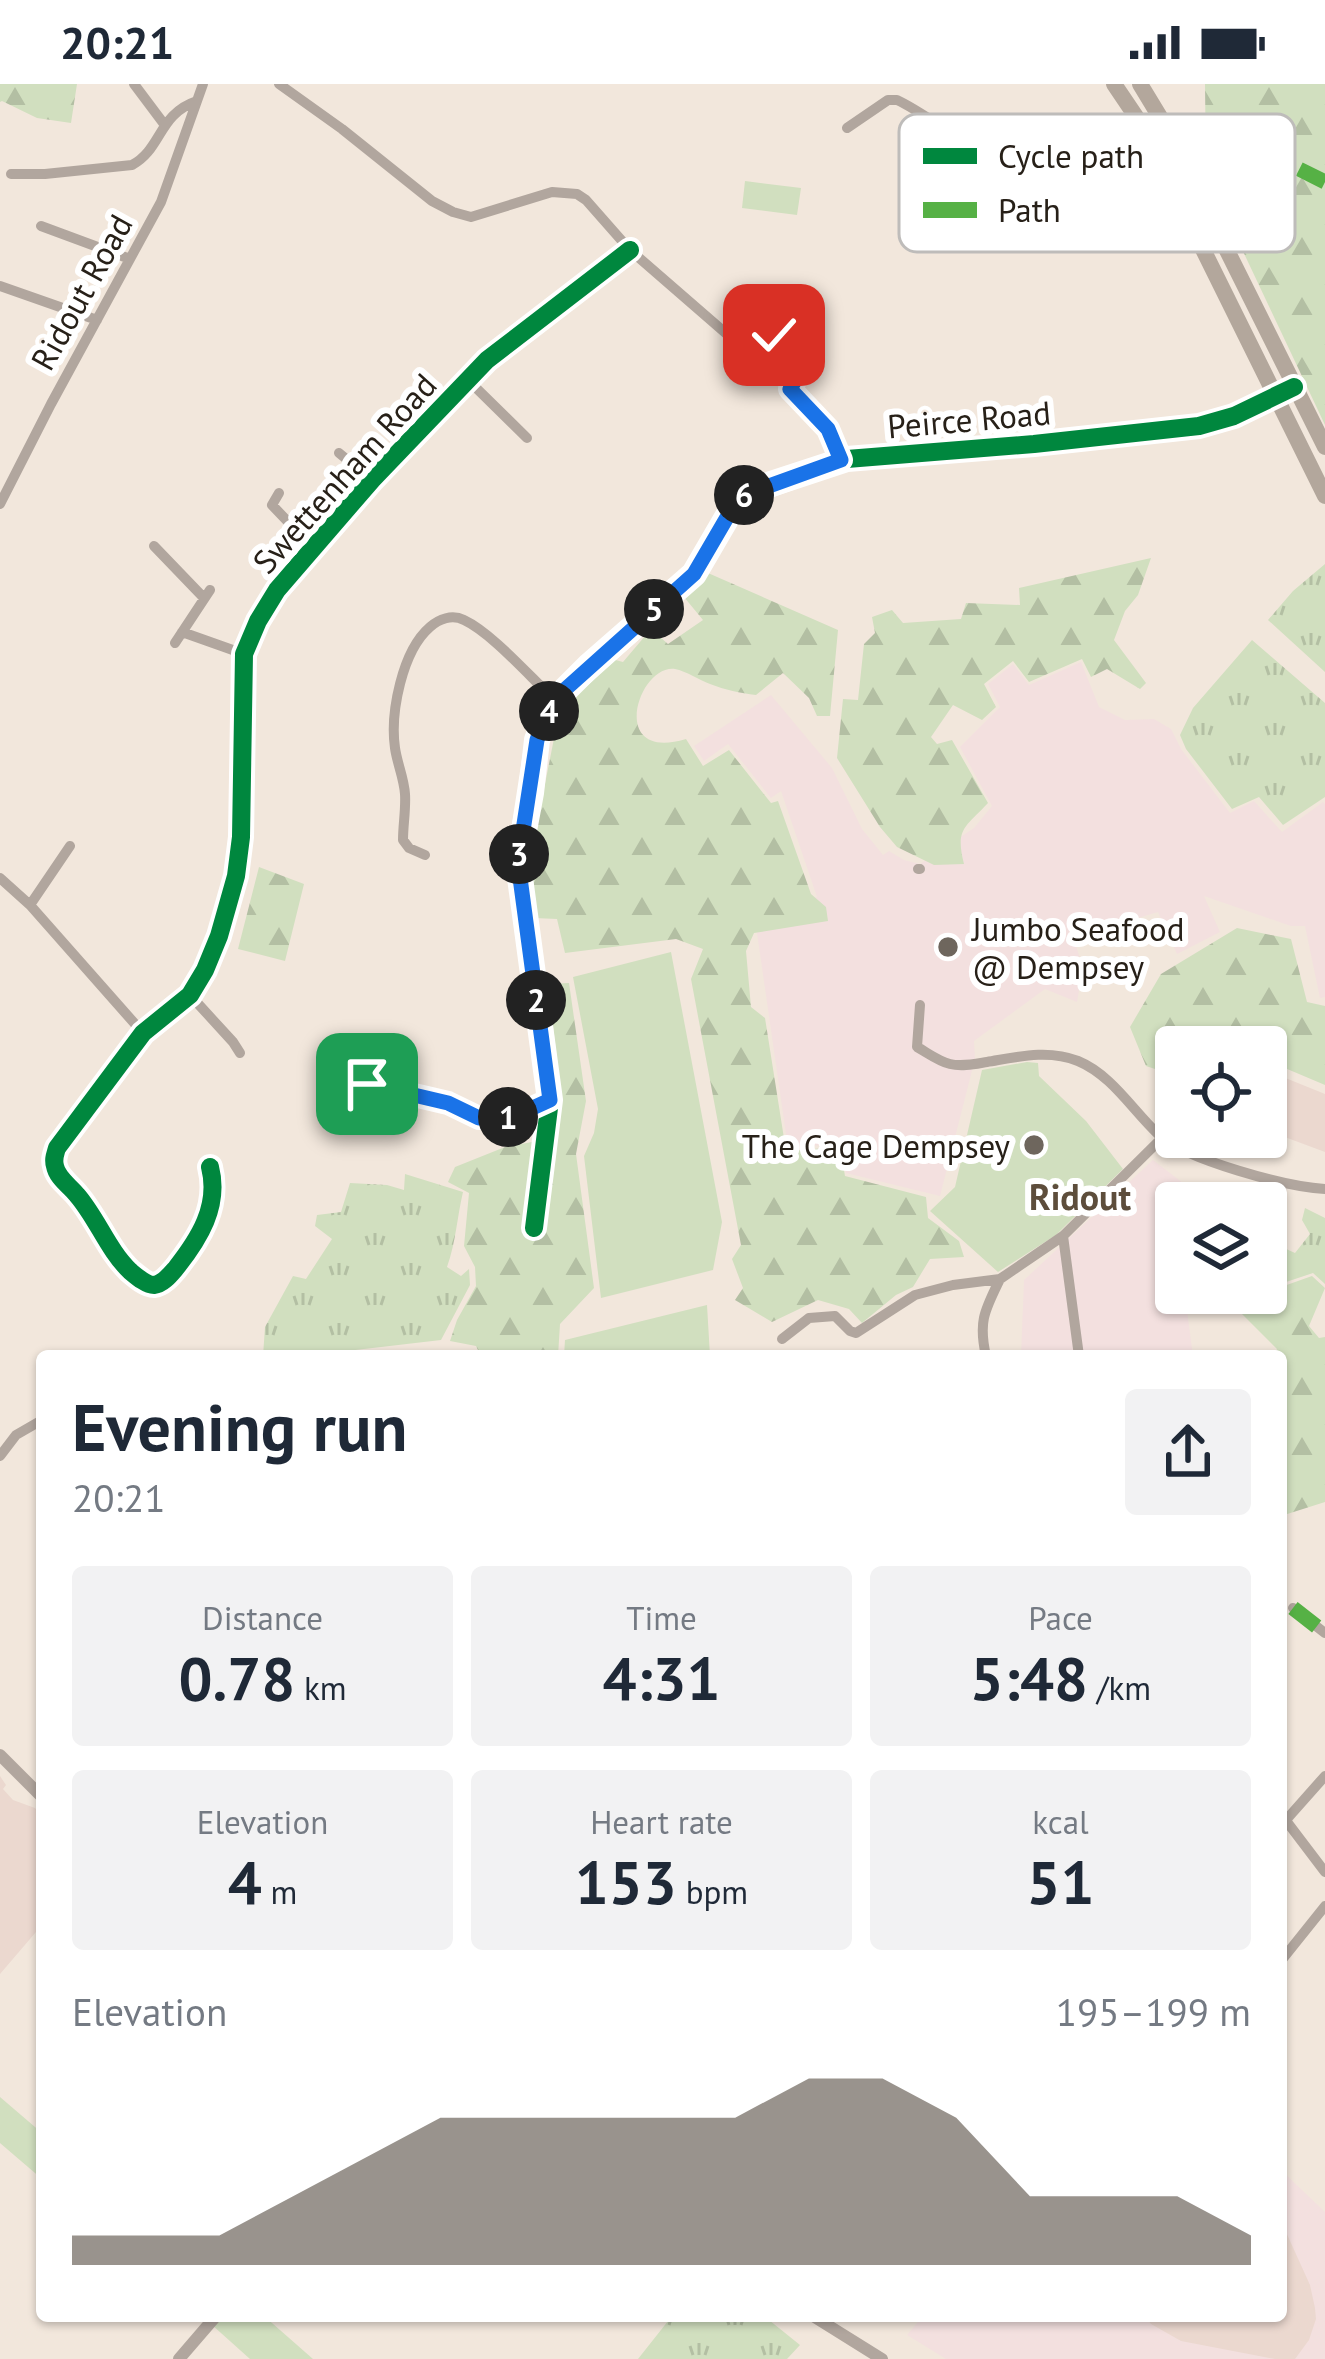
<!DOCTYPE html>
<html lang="en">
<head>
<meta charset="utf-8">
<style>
  :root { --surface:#fff; --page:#f2f2f3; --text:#1f2937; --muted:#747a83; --accent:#6e665d }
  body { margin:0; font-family:"PT Sans",sans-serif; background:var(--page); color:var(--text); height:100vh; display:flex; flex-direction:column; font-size:45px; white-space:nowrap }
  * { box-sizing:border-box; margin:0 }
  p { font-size:39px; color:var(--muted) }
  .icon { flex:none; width:66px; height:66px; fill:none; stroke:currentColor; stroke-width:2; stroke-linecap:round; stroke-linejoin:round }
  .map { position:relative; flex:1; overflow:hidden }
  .drawer { position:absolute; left:36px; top:1266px; width:1251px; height:972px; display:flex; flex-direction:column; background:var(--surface); border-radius:12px; box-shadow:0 3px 9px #0004 }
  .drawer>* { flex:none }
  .buttons { position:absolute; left:1155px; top:942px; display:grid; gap:24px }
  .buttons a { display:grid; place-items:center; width:132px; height:132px; border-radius:12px; background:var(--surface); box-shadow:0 3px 9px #0004; font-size:60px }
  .pin { position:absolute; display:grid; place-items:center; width:102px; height:102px; color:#fff; margin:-51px; border-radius:24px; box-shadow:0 6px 18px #0006 }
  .km { position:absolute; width:60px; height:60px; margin:-30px; border-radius:50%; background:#222; color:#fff; font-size:33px; line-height:60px; text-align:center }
  .round { display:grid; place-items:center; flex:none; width:126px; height:126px; border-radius:12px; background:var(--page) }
  .summary { display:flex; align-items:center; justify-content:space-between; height:204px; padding:0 36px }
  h1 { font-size:66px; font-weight:600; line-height:90px }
  .metrics { display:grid; grid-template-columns:repeat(3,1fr); gap:18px; height:204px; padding:12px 36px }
  .metrics div { display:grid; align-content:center; border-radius:12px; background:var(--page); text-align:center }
  .metrics b { font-size:60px; font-weight:600 }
  .metrics small { font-size:33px; font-weight:400 }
  .metrics p { font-size:33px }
  .chart { height:336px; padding:24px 36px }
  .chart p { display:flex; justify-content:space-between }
  .chart svg { width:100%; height:216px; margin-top:12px; fill:var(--accent); opacity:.7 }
  .status { display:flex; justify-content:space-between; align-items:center; height:84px; padding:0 60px; background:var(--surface); direction:ltr }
  .status svg { height:33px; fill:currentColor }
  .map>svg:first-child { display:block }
  .commercial { fill:#f3e0df }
  .education { fill:#ebd8cf }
  .grass { fill:url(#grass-tufts) }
  .forest { fill:url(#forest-firs) }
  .park { fill:#d1dfbf }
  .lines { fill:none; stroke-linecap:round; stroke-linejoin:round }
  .minor { stroke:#b1a69e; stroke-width:10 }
  .tertiary { stroke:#b1a69e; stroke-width:12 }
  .primary { stroke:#b3a79c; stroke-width:16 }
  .quiet { stroke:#56b145; stroke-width:15; stroke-dasharray:30 15; stroke-linecap:butt }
  .cycleway-casing { stroke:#fff; stroke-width:26 }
  .cycleway { stroke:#00873e; stroke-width:18 }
  .route-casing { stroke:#fff; stroke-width:24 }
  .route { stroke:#1a73e8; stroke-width:15 }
  .poi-dot { fill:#6e665d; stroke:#fff; stroke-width:4.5 }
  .labels { text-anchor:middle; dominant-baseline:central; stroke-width:12; stroke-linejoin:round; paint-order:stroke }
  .street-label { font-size:33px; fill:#272018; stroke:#fff }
  .poi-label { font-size:33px; fill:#272018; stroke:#fff; text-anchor:start }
  .neighbourhood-label { font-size:36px; font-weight:bold; fill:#5d4d3b; stroke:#fff }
  .key { fill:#fff; stroke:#bebcba; stroke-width:3 }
  .key-label { font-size:33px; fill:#272018 }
</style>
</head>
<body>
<div class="status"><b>20:21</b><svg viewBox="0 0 49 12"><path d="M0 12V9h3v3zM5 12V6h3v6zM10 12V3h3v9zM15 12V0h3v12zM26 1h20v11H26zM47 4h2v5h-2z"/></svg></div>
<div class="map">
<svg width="1325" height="2275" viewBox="0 0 1325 2275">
  <defs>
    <pattern id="grass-tufts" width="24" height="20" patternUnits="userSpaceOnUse" patternTransform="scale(3)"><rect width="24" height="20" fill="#d1dfbf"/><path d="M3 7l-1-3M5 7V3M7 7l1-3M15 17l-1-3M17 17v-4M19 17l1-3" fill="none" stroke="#b3bfa3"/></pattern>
    <pattern id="forest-firs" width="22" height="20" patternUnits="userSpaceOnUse" patternTransform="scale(3)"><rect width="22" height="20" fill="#d1dfbf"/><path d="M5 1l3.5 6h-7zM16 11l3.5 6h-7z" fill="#b3bfa3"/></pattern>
  </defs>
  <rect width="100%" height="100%" fill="#f2e7dc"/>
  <path class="commercial" d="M1081 578 1099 623 1125 636 1154 635 1171 645 1181 665 1230 729 1254 717 1282 748 1323 718 1325 720V913L1320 914 1305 842H1291L1204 812 1220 848 1177 870 1158 828 1073 853 1083 883 1077 918 1045 905 974 957 975 975 940 1112 846 1089 843 1059 788 1064 755 835 817 813 781 707 771 714 728 660 704 677 694 662 771 611 832 684 862 745 883 771 889 767 904 776 920 780 974 744 992 722 960 663 1000 623 988 600 1013 580 1029 601Z
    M1153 1076 1209 1119H1176V1209H1196L1186 1219 1193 1272H1021L1024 1196Z
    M1281 2086 1325 2128V2275H946L907 2251 923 2232H1281Z"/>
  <path class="education" d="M1266 986 1325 1010V1068L1266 1046Z
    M0 1692 6 1701 3 1705 13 1716 35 1724 42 1732V1841L0 1890Z
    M1281 2137 1310 2201 1315 2224 1316 2235 1309 2256 1295 2275H1275L1181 2257 1151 2240 1145 2232H1281Z"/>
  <path class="grass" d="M1325 480V588L1268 536 1293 507Z
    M1252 556 1325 619V713L1283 741 1259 713 1232 725 1186 665 1180 651 1193 624Z
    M405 1090 463 1108C457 1133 456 1158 447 1183L461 1192 469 1185 470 1201 441 1256 304 1272H263L265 1243 293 1192 306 1195 332 1155 315 1142 317 1131 341 1128 350 1099 387 1101 404 1106Z
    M1305 1124 1325 1134V1200L1313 1189 1283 1199 1266 1176 1267 1156 1295 1169 1310 1150 1302 1136Z
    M672 2232H764L800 2261 787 2275H638Z"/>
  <path class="forest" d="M0 0H77L71 39 37 34 2 17 0 18Z
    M1205 0H1325V341L1206 89Z
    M1151 474 1138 511 1125 527 1114 556 1146 599 1140 605 1107 585 1091 593 1082 575 1029 598 1013 577 984 600 996 623 982 636 953 621 931 653 937 660 952 656 988 719C965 744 955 744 964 780L934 781 897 763 880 743 837 674 843 615 858 616 864 560 875 549 872 533 892 526 903 539 961 535 966 519 1020 521 1019 504Z
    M708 489 838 546 830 632H817L809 614 783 589 756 611C740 609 725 606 710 600 699 596 686 587 675 585 638 580 607 679 686 655L703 682 729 666 771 719 778 717 811 810 826 823 828 837 754 849 746 867 751 923 765 934 786 1067 840 1063 845 1092 926 1113 928 1134 959 1157 964 1173 930 1175 913 1203 896 1211 862 1239 849 1225 818 1216 772 1238 735 1216 743 1204 732 1175 741 1161 691 895 703 865 676 855 565 869 557 835 534 834 528 786 560 624 608 574 623 578 651 545 668 560 703 536 684 513Z
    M259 783 304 800 285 877 238 865Z
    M1237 844 1291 855 1307 918 1325 922V1001L1266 976V963H1176V992L1146 982 1130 943 1161 890Z
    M569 899 586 1017 576 1070 594 1204 560 1240 558 1272H481L476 1262 450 1257 457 1236 476 1202 475 1183 464 1162 469 1109 448 1098 455 1083 505 1063 553 1054 560 1000 548 900Z
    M1312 1192 1325 1204 1309 1242 1319 1254 1325 1253V1418L1281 1432V1272H1274L1277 1265 1237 1225 1242 1209H1266V1201L1281 1203Z"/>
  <path class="park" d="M745 97 801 104 797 131 742 124Z
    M671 868 722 1138 713 1186 601 1214 584 1072 594 1049 598 1025 573 893Z
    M1027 978 1038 979 1039 992 1086 1037 1123 1085 1056 1151 998 1188 930 1127 955 1103 982 986Z
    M707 1221 710 1272H564L565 1256Z
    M0 2013 42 2049V2095L0 2059Z
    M202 2232H264L313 2275H250Z"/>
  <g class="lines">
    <path class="minor" d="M134 0 164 40
      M279 0 342 45 432 117 453 128 471 133 552 108 577 110 586 116 630 166 790 305 828 345 841 376
      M847 44 888 16H897C941 36 1017 108 1067 84L1141 40
      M11 90H45L132 81C162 65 158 30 197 17
      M41 142 130 175
      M0 202 97 236
      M774 251 799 275 802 285 790 305
      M468 296 527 354
      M339 369 372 396
      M279 409 272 421 313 464
      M0 420 51 320 161 118 203 0
      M154 462 204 514
      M182 548 244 570
      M175 559 210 506
      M425 771 409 764 403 756C403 741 406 725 405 710 404 694 397 679 395 664 390 629 402 567 430 543 439 535 452 530 464 536 492 549 531 594 555 616
      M918 785H920
      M0 794 30 821 143 949
      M30 821 70 762
      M190 911 233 958 240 969
      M920 921 917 963C928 969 938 977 950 980 962 983 975 980 987 978 1017 973 1048 965 1078 977 1112 991 1133 1027 1159 1051 1187 1076 1287 1103 1325 1105
      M367 1000 449 1019 480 1034 515 1032 550 1016
      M210 1083C220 1122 199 1155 176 1184 170 1191 163 1200 154 1201 146 1201 136 1192 130 1187 108 1166 97 1134 77 1111 70 1102 57 1094 55 1082 53 1075 55 1071 57 1064L143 949 190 911 205 886 219 852 236 792 241 753 244 570 258 537 277 506 372 396 487 276 630 166
      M534 1144 550 1016 518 779 531 709 537 656 545 634 555 616 590 581 694 490 736 418 756 405 847 375 1034 360 1199 342 1234 332 1294 303
      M1063 1152 1079 1272
      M782 1255 809 1234 835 1232 850 1247 856 1249 915 1211 953 1201 1000 1195 1063 1152 1162 1054
      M986 1272C978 1237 985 1226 1000 1195
      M0 1372 16 1351 42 1336
      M1293 1524 1325 1549
      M1281 1730 1325 1788
      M1286 1736 1325 1692
      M1281 1877 1325 1822"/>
    <path class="tertiary" d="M0 1671 42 1713
      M813 2232 882 2275
      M179 2275 216 2232"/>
    <path class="primary" d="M1114 0 1141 40 1325 412
      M1140 0 1163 38 1325 363"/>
    <path class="quiet" d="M1267 55 1287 79 1325 98
      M1293 1524 1325 1549"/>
    <defs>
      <path id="cycleway" d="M210 1083C220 1122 199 1155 176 1184 170 1191 163 1200 154 1201 146 1201 136 1192 130 1187 108 1166 97 1134 77 1111 70 1102 57 1094 55 1082 53 1075 55 1071 57 1064L143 949 190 911 205 886 219 852 236 792 241 753 244 570 258 537 277 506 372 396 487 276 630 166
        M534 1144 550 1016 518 779 531 709 537 656 545 634 555 616 590 581 694 490 736 418 756 405 847 375 1034 360 1199 342 1234 332 1294 303"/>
    </defs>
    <use href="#cycleway" class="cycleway-casing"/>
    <use href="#cycleway" class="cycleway"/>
  </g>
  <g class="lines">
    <defs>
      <path id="route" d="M367 1000 448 1019 479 1034 515 1032 550 1016 518 779 537 656 545 634 560 610 694 490 736 418 744 411 841 376 828 345 790 305 802 285 800 275 774 251"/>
    </defs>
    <use href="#route" class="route-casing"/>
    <use href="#route" class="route"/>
  </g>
  <g class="poi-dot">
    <circle cx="948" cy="863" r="12"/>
    <circle cx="1034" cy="1061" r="12"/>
  </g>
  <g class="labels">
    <g class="street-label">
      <text transform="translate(81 208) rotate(-61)">Ridout Road</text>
      <text transform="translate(969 335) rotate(-5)">Peirce Road</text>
      <text transform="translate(344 389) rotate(-48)">Swettenham Road</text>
    </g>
    <g class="poi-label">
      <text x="972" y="844">Jumbo Seafood<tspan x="972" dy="38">@ Dempsey</tspan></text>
      <text x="1010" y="1061" text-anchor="end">The Cage Dempsey</text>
    </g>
    <g class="neighbourhood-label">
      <text x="1080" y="1112">Ridout</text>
    </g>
  </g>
  <rect x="899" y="30" width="396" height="138" rx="18" class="key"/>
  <rect x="923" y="64" width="54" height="16" fill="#00873e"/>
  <rect x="923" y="118" width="54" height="16" fill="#56b145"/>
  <g class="key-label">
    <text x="998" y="84">Cycle path</text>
    <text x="998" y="138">Path</text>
  </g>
</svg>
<div class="buttons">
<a><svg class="icon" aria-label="locate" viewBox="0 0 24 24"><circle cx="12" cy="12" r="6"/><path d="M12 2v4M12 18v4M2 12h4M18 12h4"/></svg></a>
<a><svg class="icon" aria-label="layers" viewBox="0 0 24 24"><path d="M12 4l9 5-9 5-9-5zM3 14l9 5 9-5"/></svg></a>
</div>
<div class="pin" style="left:367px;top:1000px;background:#1e9e55"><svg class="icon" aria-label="arrive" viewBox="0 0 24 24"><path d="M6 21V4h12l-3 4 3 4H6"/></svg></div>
<div class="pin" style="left:774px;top:251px;background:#d93025"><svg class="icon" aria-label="check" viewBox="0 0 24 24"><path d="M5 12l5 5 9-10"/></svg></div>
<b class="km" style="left:508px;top:1033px">1</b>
<b class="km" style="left:536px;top:916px">2</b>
<b class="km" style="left:519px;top:770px">3</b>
<b class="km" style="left:549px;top:627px">4</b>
<b class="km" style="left:654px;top:525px">5</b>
<b class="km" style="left:744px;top:411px">6</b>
<section class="drawer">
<div class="summary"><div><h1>Evening run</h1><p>20:21</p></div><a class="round"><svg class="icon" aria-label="share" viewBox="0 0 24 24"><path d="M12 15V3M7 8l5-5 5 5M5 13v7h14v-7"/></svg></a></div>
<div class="metrics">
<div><p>Distance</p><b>0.78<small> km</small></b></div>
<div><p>Time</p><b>4:31</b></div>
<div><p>Pace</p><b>5:48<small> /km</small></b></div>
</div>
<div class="metrics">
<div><p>Elevation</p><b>4<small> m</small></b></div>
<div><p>Heart rate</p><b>153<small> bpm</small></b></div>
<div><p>kcal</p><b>51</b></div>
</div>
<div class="chart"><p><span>Elevation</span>195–199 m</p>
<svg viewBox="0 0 160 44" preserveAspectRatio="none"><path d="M0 44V38L10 38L20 38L30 30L40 22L50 14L60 14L70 14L80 14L90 14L100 6L110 6L120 14L130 30L140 30L150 30L160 38V44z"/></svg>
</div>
</section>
</div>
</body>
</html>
